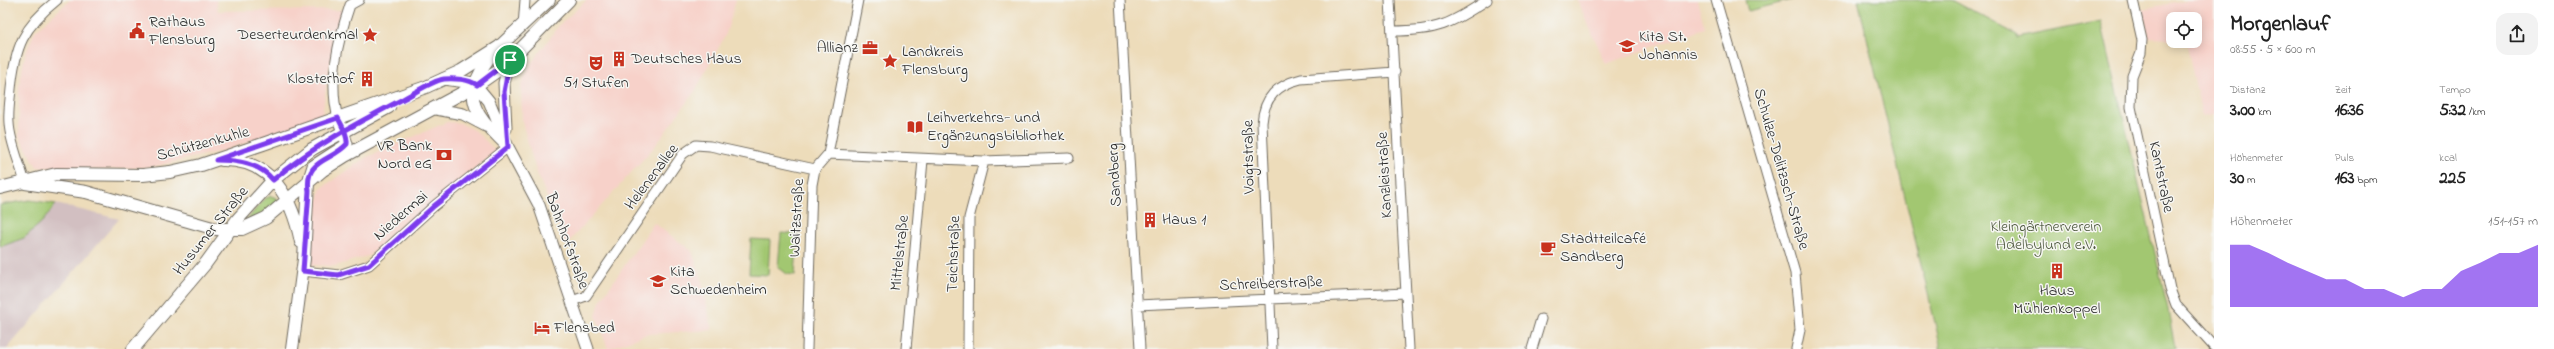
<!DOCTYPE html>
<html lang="de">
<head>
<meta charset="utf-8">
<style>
  :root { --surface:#fff; --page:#f2f2f2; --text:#222; --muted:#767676; --accent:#7c3aed }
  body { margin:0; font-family:"Indie Flower",sans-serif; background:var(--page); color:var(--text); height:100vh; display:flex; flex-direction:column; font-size:15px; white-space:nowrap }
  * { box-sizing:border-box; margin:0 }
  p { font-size:13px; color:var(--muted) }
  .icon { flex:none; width:22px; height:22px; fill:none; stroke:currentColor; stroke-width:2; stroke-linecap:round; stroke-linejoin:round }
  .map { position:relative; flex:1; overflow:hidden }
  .drawer { display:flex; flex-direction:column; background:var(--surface); width:340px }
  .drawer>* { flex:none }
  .tools { position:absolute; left:2166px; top:12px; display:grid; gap:8px }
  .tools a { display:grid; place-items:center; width:36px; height:36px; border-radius:8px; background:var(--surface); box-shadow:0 2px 10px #0003; font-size:20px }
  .pin { position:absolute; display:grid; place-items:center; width:34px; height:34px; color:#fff; margin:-17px; border:2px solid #fff; border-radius:50%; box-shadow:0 1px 4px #0007 }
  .round { display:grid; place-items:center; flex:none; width:42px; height:42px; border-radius:12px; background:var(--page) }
  .overview { display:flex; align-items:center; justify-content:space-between; height:68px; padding:0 16px }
  h1 { font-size:22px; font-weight:700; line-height:30px }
  .figures { display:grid; grid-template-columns:repeat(3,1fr); gap:6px; height:68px; padding:4px 16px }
  .figures div { display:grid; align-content:center }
  .figures b { font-size:17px; font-weight:700 }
  .figures small { font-size:11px; font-weight:400 }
  .figures p { font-size:11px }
  .chart { height:112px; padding:8px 16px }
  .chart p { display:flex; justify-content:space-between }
  .chart svg { width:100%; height:72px; margin-top:4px; fill:var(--accent); opacity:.7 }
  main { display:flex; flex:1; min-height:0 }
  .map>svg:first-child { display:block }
  .built { fill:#f7d1c9 }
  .industrial { fill:#d2bfc1 }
  .green { fill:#a2c771; stroke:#66794e }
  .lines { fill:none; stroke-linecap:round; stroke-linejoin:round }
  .minor-casing { stroke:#6f695d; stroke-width:11 }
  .tertiary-casing { stroke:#6f695d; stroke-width:13 }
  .secondary-casing { stroke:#6f695d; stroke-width:14 }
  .minor { stroke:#fff; stroke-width:9 }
  .tertiary { stroke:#fff; stroke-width:11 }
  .secondary { stroke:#fff; stroke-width:12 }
  .route-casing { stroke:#fff; stroke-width:8 }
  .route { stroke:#7c3aed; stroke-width:5 }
  .labels { text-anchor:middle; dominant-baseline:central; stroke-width:3; stroke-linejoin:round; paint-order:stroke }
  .poi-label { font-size:16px; fill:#2b2b2b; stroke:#f6f6f2; text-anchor:start }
  .street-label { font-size:16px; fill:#2b2b2b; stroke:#f6f6f2 }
  .park-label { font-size:16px; fill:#4f5a40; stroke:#f6f6f2 }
</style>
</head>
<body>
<main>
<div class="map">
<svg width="2214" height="349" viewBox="0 0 2214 349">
  <rect width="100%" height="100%" fill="#f6f6f2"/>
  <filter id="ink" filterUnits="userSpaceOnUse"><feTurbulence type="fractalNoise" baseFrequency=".025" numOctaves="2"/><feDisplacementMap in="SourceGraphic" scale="8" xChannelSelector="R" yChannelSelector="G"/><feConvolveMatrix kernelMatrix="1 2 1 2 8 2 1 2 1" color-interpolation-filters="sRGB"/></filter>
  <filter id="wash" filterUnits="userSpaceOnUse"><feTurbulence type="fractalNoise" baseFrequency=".012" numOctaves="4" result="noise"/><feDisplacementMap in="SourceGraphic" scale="16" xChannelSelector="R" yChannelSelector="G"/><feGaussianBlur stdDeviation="0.9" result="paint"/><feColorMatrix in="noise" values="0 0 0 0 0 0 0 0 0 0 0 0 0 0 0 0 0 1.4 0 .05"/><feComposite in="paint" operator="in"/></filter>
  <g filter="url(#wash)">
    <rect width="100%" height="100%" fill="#eddcba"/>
    <path class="built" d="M70 0H216L218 11 344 10 328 74 322 116 226 150 152 167 102 170 37 167 19 136V85L25 55 35 31Z
      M587 0H736L726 34 695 91 655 146 566 245 536 170 522 122 521 86 528 68 560 24Z
      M1577 0H1697L1705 28 1606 64Z
      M2190 0H2214V114L2202 116 2186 41H2195V19H2173V39L2148 38 2142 9Z
      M447 122 460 123 477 132 496 151 368 256 335 266 309 265 320 189 365 158Z
      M654 223 692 251 701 276 712 330 647 334 608 349 596 316 600 301Z"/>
    <path class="industrial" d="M56 204 119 219 7 349H0V247L43 221Z"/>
    <path class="green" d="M1745 0H1792L1748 11Z
      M1858 0H1952L2017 35V38L2101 21 2168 309 2175 349H1939L1940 344Z
      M271 196 277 198 278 202 262 214 245 222 264 199Z
      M30 200 56 204 43 221 24 238 0 247V205Z
      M781 233 798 234 795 275 787 274 778 267Z
      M751 239 770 240 768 275 749 274Z"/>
  </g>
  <g filter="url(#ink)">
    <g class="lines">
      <defs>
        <path id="minor" d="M1120 0 1140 349
          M1390 0 1409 349
          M1716 0 1795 273 1800 330 1796 349
          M2133 0 2142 40 2141 53 2132 76 2131 107 2170 289 2176 305 2214 347
          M523 26 525 0
          M1393 31C1437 31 1451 24 1487 0
          M338 118C328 81 338 40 350 5L359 0
          M828 154 984 161 1069 158
          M25 183C20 163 10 143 9 123 8 112 10 100 11 89 15 47 23 27 57 0
          M303 271 339 275 369 265 434 206 508 147
          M572 301 586 296 683 154 696 145 710 146 815 169
          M1137 305 1406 293
          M807 349 812 185 815 169 828 154 858 0
          M906 349 923 160
          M968 349 969 218 984 161
          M1272 349 1262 123C1264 97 1277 85 1301 79L1395 72
          M1532 349 1541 319"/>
        <path id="tertiary" d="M495 51C460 94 470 110 506 145
          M443 79 474 83 489 101 508 147 539 205 588 349
          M436 109 463 114 486 126
          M506 129 504 83 510 60
          M308 182 313 166 347 144 338 118"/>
        <path id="secondary" d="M222 160C272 159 292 198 301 242
          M25 183 86 192 216 229H242L266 218 323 170 345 156 477 85 504 66 569 0
          M0 188 56 174 143 175 170 172 201 165 263 144 426 87 461 71 499 47 549 0
          M133 349 206 263 237 220 273 180 312 149 389 107
          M292 349 304 259 308 182"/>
      </defs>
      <use href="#minor" class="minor-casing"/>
      <use href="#tertiary" class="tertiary-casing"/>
      <use href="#secondary" class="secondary-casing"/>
      <use href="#minor" class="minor"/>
      <use href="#tertiary" class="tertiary"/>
      <use href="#secondary" class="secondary"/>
    </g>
  </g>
  <g class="lines" filter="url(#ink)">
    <defs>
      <path id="route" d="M510 60 477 85C469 79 453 78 444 79 431 81 415 93 403 99 357 123 313 146 273 180 260 163 236 160 216 160L338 118C342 126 348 135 347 144 331 162 304 159 309 191L303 271 338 275 369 265 434 206 508 147 504 92 510 60"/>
    </defs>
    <use href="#route" class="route-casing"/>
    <use href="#route" class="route"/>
  </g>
  <defs>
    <symbol id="civic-bare" viewBox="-9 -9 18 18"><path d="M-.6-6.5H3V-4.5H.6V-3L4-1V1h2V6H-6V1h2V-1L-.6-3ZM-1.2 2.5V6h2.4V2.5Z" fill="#c8321e" stroke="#f6f6f2" stroke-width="2.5" paint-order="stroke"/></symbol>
    <symbol id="sight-bare" viewBox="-9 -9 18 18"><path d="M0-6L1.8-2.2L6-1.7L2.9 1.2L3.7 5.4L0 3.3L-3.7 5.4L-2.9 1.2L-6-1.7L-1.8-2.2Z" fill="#c8321e" stroke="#f6f6f2" stroke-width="2.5" paint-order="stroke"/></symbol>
    <symbol id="school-bare" viewBox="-9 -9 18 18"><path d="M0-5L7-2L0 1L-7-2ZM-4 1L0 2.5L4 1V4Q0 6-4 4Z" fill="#c8321e" stroke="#f6f6f2" stroke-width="2.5" paint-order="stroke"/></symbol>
    <symbol id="office-bare" viewBox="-9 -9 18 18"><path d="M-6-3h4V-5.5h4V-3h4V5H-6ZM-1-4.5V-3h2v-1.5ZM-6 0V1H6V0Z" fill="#c8321e" stroke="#f6f6f2" stroke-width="2.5" paint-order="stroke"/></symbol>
    <symbol id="building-bare" viewBox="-9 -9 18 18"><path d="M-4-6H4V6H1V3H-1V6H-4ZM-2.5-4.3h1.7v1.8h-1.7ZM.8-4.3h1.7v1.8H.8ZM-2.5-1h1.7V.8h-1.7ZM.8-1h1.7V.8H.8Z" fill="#c8321e" stroke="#f6f6f2" stroke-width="2.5" paint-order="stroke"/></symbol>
    <symbol id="theatre-bare" viewBox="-9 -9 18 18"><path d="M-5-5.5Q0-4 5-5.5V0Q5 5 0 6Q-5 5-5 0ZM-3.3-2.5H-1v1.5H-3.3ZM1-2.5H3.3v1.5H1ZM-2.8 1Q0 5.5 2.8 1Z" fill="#c8321e" stroke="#f6f6f2" stroke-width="2.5" paint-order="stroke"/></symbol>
    <symbol id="library-bare" viewBox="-9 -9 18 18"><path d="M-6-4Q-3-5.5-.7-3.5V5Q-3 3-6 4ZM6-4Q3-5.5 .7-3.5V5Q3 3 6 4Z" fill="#c8321e" stroke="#f6f6f2" stroke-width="2.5" paint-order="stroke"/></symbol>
    <symbol id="bank-bare" viewBox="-9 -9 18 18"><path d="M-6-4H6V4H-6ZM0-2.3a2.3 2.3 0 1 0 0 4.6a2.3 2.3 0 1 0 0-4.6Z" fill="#c8321e" stroke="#f6f6f2" stroke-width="2.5" paint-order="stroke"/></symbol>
    <symbol id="cafe-bare" viewBox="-9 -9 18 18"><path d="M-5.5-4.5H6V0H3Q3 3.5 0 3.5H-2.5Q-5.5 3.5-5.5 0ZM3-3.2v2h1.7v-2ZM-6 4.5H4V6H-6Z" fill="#c8321e" stroke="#f6f6f2" stroke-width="2.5" paint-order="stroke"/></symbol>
    <symbol id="hotel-bare" viewBox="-9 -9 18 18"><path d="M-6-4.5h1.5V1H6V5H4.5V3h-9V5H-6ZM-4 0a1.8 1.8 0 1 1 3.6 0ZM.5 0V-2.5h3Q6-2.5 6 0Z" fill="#c8321e" stroke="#f6f6f2" stroke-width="2.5" paint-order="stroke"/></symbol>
  </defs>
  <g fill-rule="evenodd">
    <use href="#civic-bare" x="126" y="20" width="22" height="22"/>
    <use href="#sight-bare" x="359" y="24" width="22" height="22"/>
    <use href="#school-bare" x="1616" y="35" width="22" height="22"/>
    <use href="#office-bare" x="859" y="37" width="22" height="22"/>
    <use href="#building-bare" x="608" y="48" width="22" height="22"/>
    <use href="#sight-bare" x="879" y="50" width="22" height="22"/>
    <use href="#theatre-bare" x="585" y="52" width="22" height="22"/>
    <use href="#building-bare" x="356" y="68" width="22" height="22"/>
    <use href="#library-bare" x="904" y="116" width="22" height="22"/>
    <use href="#bank-bare" x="433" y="144" width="22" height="22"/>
    <use href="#building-bare" x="1139" y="209" width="22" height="22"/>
    <use href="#cafe-bare" x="1537" y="237" width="22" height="22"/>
    <use href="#building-bare" x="2046" y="260" width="22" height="22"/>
    <use href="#school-bare" x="647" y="270" width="22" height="22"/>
    <use href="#hotel-bare" x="531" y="317" width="22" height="22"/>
  </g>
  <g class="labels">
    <g class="poi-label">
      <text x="149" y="22">Rathaus<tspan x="149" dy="18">Flensburg</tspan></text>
      <text x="358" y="35" text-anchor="end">Deserteurdenkmal</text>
      <text x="1639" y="37">Kita St.<tspan x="1639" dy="18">Johannis</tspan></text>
      <text x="858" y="48" text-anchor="end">Allianz</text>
      <text x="902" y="52">Landkreis<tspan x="902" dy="18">Flensburg</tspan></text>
      <text x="631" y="59">Deutsches Haus</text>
      <text x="355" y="79" text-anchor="end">Klosterhof</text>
      <text x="596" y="83" text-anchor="middle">51 Stufen</text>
      <text x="927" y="118">Leihverkehrs- und<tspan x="927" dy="18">Ergänzungsbibliothek</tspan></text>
      <text x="432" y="146" text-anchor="end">VR Bank<tspan x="432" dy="18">Nord eG</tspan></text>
      <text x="1162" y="220">Haus 1</text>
      <text x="1560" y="239">Stadtteilcafé<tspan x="1560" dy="18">Sandberg</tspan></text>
      <text x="670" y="272">Kita<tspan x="670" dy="18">Schwedenheim</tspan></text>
      <text x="2057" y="291" text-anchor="middle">Haus<tspan x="2057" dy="18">Mühlenkoppel</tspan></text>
      <text x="554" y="328">Flensbed</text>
    </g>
    <g class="street-label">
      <text transform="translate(203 144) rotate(-15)">Schützenkuhle</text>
      <text transform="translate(1249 157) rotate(-91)">Voigtstraße</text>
      <text transform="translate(1781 169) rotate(74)">Schulze-Delitzsch-Straße</text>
      <text transform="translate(1115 175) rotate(-93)">Sandberg</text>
      <text transform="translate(1385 175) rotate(-93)">Kanzleistraße</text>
      <text transform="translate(652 177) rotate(-53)">Helenenallee</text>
      <text transform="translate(2161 177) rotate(78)">Kantstraße</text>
      <text transform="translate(401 216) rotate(-41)">Niedermai</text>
      <text transform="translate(797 218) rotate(-87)">Waitzstraße</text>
      <text transform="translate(211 231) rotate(-51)">Husumer Straße</text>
      <text transform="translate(567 241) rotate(70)">Bahnhofstraße</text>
      <text transform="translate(900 253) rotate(-84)">Mittelstraße</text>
      <text transform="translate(954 254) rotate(-88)">Teichstraße</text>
      <text transform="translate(1271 284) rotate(-2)">Schreiberstraße</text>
    </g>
    <g class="park-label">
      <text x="2046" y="227">Kleingärtnerverein<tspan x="2046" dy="18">Adelbylund e.V.</tspan></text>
    </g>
  </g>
</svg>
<div class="tools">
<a><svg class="icon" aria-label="locate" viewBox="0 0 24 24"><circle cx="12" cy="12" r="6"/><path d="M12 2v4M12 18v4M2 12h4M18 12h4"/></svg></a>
</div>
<div class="pin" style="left:510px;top:60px;background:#1e9e55"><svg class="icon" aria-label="arrive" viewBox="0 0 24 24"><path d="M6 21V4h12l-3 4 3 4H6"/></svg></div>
</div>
<section class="drawer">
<div class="overview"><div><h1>Morgenlauf</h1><p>08:55 · 5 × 600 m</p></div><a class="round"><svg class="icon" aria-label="share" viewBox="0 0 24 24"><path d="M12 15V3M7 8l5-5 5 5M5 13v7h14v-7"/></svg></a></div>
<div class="figures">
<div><p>Distanz</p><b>3.00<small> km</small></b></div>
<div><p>Zeit</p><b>16:36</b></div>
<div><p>Tempo</p><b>5:32<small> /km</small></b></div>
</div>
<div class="figures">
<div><p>Höhenmeter</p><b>30<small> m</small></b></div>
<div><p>Puls</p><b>163<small> bpm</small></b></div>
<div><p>kcal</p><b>225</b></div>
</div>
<div class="chart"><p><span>Höhenmeter</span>151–157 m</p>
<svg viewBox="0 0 160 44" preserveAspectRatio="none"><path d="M0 44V6L10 6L20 11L30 17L40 22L50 27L60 27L70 33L80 33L90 38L100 33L110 33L120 22L130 17L140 11L150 11L160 6V44z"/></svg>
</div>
</section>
</main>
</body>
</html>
